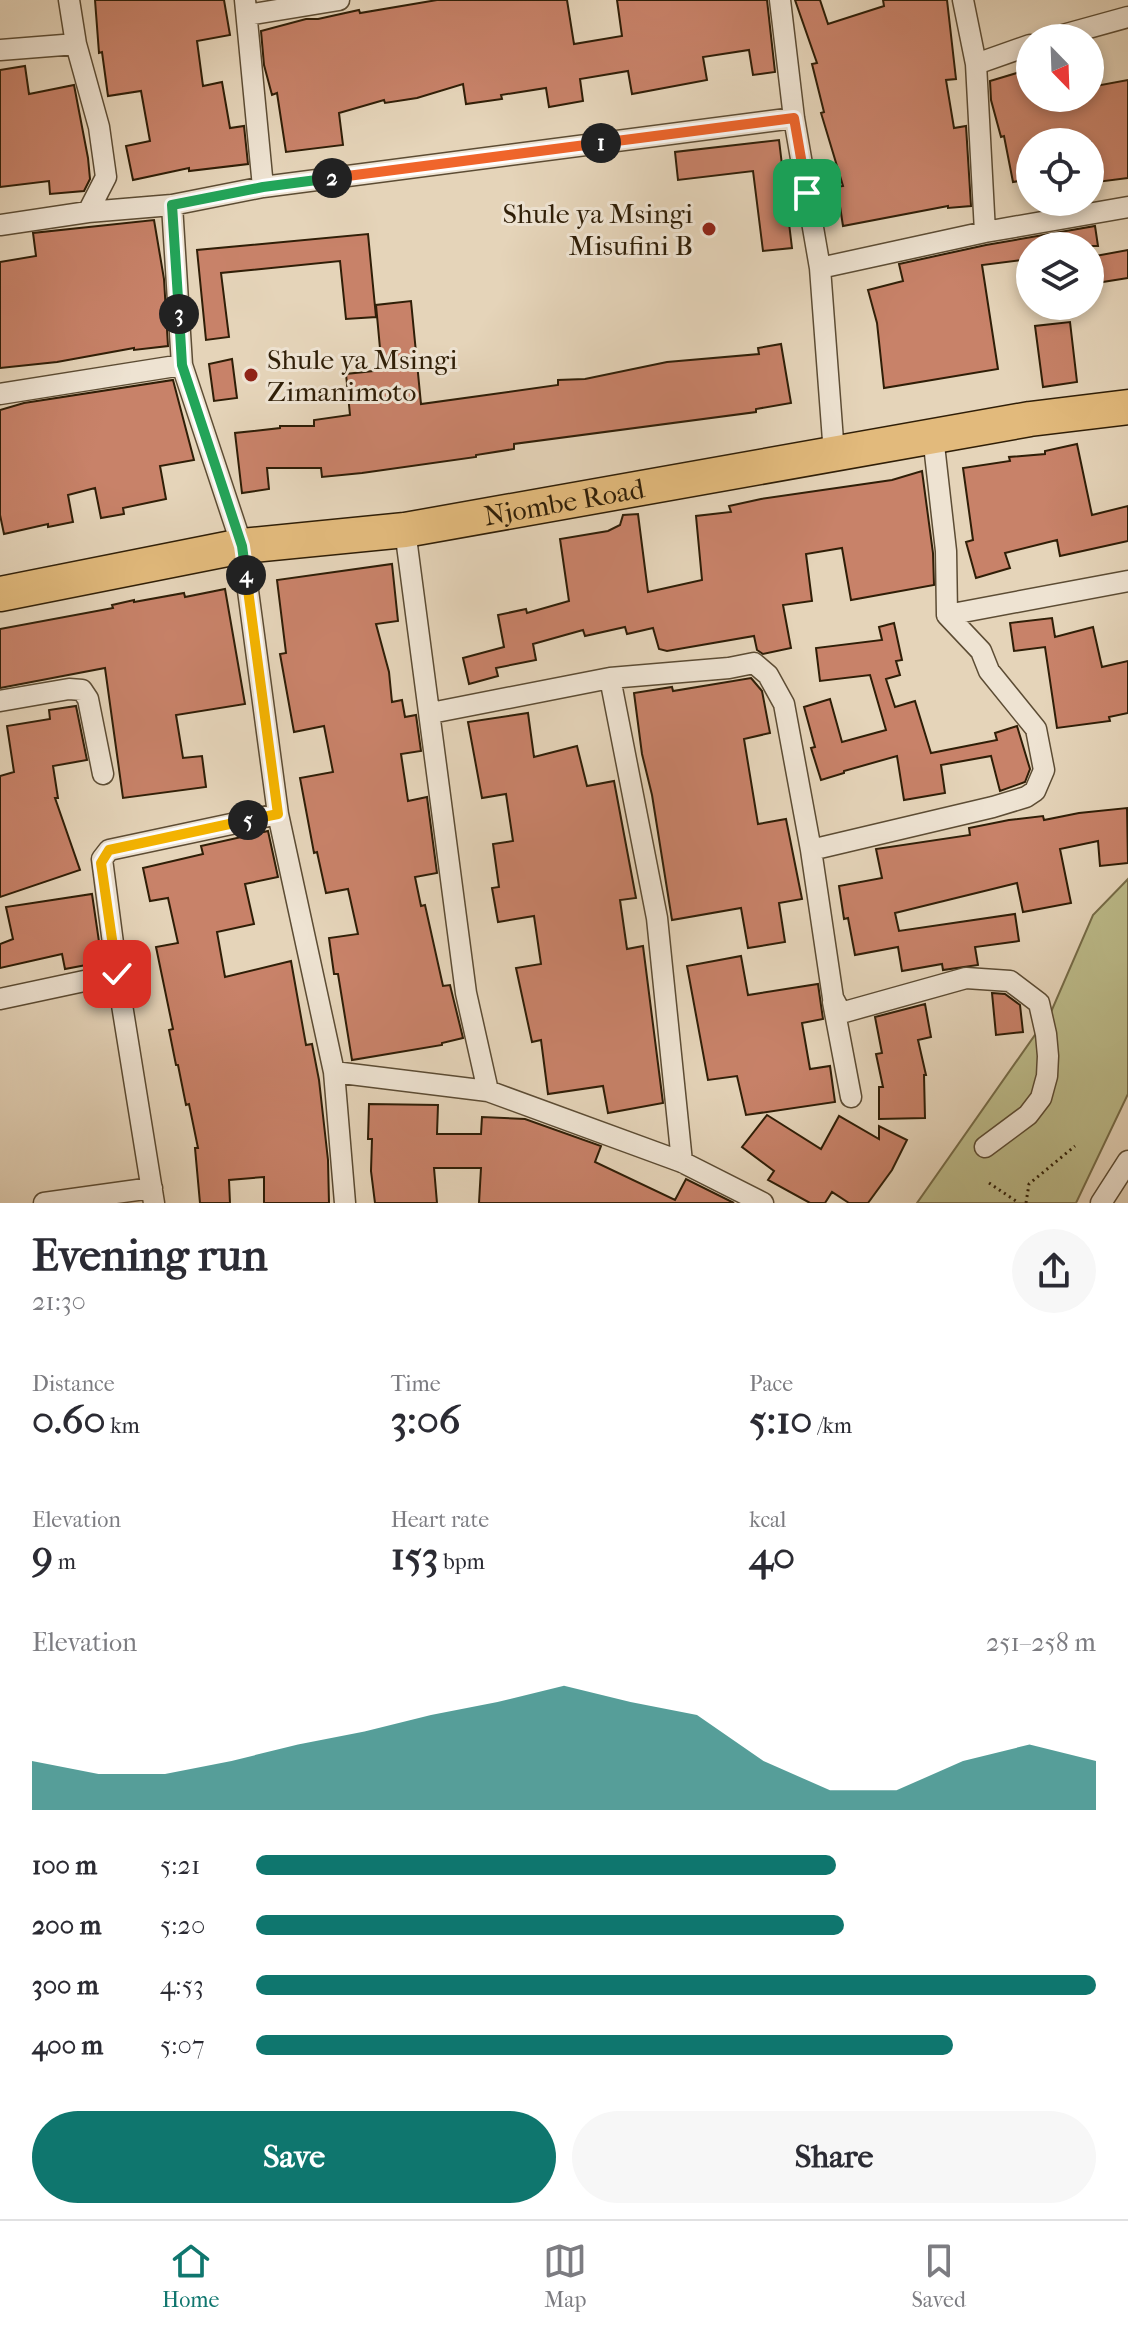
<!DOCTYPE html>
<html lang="en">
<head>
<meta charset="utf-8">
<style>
  :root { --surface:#fff; --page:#f7f7f7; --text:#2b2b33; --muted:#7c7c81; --line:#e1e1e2; --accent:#0f766e }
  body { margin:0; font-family:"IM FELL French Canon",serif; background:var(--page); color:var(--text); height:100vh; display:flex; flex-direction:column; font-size:30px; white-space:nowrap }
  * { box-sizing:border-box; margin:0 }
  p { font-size:26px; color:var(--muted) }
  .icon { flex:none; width:44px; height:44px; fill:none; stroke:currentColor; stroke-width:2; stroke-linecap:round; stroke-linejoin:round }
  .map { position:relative; height:1203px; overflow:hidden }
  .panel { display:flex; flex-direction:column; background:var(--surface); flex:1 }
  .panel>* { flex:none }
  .needle { width:52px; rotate:157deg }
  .buttons { position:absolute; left:1016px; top:24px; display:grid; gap:16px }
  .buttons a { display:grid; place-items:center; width:88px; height:88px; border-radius:50%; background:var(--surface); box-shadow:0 4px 12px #0003; font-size:40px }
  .pin { position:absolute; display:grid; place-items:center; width:68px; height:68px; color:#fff; margin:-34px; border-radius:16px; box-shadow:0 4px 12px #0006 }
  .km { position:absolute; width:40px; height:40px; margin:-20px; border-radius:50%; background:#222; color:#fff; font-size:22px; line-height:40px; text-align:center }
  .round { display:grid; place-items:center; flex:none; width:84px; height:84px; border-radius:42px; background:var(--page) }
  .head { display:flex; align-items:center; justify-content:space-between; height:136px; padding:0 32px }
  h1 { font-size:44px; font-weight:700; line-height:60px }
  .stats { display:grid; grid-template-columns:repeat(3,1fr); gap:12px; height:136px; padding:8px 32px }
  .stats div { display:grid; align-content:center }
  .stats b { font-size:40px; font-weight:700 }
  .stats small { font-size:22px; font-weight:400 }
  .stats p { font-size:22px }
  .chart { height:224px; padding:16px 32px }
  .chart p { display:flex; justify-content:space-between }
  .chart svg { width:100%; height:144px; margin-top:8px; fill:var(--accent); opacity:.7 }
  .button { display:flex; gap:16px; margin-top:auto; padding:16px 32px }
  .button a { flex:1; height:92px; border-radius:48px; background:var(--accent); color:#fff; font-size:32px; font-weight:700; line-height:92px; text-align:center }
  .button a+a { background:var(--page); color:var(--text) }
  ul { padding:0 32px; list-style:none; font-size:26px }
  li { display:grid; grid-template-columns:128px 96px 1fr; align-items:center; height:60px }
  li i { height:20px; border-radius:10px; background:var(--accent) }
  .tabs { display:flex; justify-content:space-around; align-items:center; height:112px; border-top:2px solid var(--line); background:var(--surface); font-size:22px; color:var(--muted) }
  .tabs a { display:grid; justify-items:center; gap:4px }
  .tabs .on { color:var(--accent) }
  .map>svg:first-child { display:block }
  .green { fill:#bcbb8a; stroke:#766c48; stroke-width:2 }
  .building { fill:#c88269; stroke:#2f1e07; stroke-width:2 }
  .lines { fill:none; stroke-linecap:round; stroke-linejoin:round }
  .minor-casing { stroke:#5c4c34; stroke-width:23 }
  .trunk-casing { stroke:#2f1e07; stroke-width:37 }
  .path { stroke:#2f1e07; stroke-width:3; stroke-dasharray:2 4; stroke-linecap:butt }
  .minor { stroke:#eee3d2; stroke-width:20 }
  .trunk { stroke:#e2ba7c; stroke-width:34 }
  .split-1-casing { stroke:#fff; stroke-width:16 }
  .split-2-casing { stroke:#fff; stroke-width:16 }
  .split-3-casing { stroke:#fff; stroke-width:16 }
  .split-4-casing { stroke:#fff; stroke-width:16 }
  .split-5-casing { stroke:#fff; stroke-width:16 }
  .split-6-casing { stroke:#fff; stroke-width:16 }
  .split-1 { stroke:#f0652b; stroke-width:10 }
  .split-2 { stroke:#f0652b; stroke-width:10 }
  .split-3 { stroke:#22a559; stroke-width:10 }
  .split-4 { stroke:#22a559; stroke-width:10 }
  .split-5 { stroke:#f5b400; stroke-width:10 }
  .split-6 { stroke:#f5b400; stroke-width:10 }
  .poi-dot { fill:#8f2418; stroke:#eee3d2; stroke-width:3 }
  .labels { text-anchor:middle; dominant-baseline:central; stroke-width:6; stroke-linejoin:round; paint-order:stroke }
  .poi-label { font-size:28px; fill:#2f1e07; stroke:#eee3d2; text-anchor:end }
  .street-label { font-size:28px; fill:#2f1e07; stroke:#eee3d2 }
</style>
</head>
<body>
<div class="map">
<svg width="1128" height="1203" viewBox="0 0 1128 1203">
  <rect width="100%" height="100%" fill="#e5d4b9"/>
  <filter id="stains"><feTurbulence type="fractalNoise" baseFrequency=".0025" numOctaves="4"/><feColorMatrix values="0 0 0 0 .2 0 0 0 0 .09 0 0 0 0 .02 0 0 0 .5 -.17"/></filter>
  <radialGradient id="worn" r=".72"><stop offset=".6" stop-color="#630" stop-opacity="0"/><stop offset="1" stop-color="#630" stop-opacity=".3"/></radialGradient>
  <path class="green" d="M1128 879V1094L1076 1203H917L1051 1012 1093 915Z"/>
  <path class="building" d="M95 0H224L230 35 197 41 203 86 222 82 230 128 244 126 248 164 189 171V168L133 180 126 146 150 141 141 91 108 96 102 52 99 53Z
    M437 0H567L574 44 622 36 617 0H767L775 72 753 75 749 50 703 57 707 80 632 94 628 71 580 79 583 101 549 107 546 88 501 95 502 99 466 104 463 84 417 98 385 103 384 100 339 113 343 145 286 152 277 93 272 95 264 65 261 31 306 19H318L359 10 360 13Z
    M795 0H820L828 24 884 6 883 0H947L956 79 946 80 954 128 966 126 971 206 948 208V206L843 226 837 187 843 186 821 113 824 112 812 64 817 63Z
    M25 66 29 94 74 85 88 158 90 179 84 191 50 194 49 181 0 187V70Z
    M1030 69V98H1090V87L1128 80V178L1097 182 1091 142H1030V179L1013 182 1004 136 1001 137 991 100 990 81Z
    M779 140 792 248 763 251 753 171 678 180 675 152Z
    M154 220 164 279 168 346 134 350V348L57 362 0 368V262L36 256 33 233Z
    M1095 226 1098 246H1030V259L982 265 998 369 884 388 877 323 868 290 903 281 899 264 986 245Z
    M368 234 376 317 346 319 340 261 221 273 229 337 206 340 197 250Z
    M1128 250V278L1090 284V257Z
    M411 301 421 404 558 385V380L585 379 667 362 759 354 758 348 781 344 791 403 756 409V412L514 444V449L476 455V457L362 473 322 477 321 468H267L269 489 242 493 235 433 280 428V426H314V420L350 415 346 374 382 370 376 305Z
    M1070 322 1077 382 1043 387 1035 326Z
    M232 359 237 398 214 401 209 364Z
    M173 380 194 460 160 466 166 499 123 508 124 514 101 518 95 488 68 495 73 522 48 527V524L4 534 0 515V410L24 403Z
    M1077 444 1092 515 1128 506V541L1060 556 1057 540 1005 553 1010 568 976 578 966 542 973 540 963 468 1010 461 1009 457 1045 454V451Z
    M922 471 933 553 934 585 851 600 842 548 806 554 812 601 783 605 791 648 763 654 757 650 754 636 667 651 659 649 653 628 627 634 625 627 585 636 583 630 533 644 536 660 496 668 498 676 469 684 463 658 504 647 498 615 526 609 527 613 569 601 560 539 608 531 620 525 623 515 638 514 648 592 702 580 696 516 731 512 729 506 761 499 892 480Z
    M392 564 398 621 376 624 389 672 392 702 402 700 405 717 416 715 421 751 401 754 408 801 427 797 437 873 415 877 421 906 425 905 443 986 450 985 463 1038 442 1043V1045L352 1060 338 974H334L329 938 358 934 348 889 326 893 317 852 314 853 300 778 333 772 324 726 294 732 280 654 286 653 277 580Z
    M225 589 245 704 176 715 183 758 202 756 206 787 123 798 105 668 0 688V629L113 608 112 605 134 600V602L184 593 185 597Z
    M1052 618 1055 637 1093 627 1102 667 1128 661V713L1109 717 1110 721 1057 728 1045 647 1014 651 1010 623Z
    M894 623 902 660 896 661 900 675 886 679 895 707 915 701 931 753 997 740 995 733 1017 726 1030 769 1025 782 1000 791 991 756 941 765 945 793 904 800 897 756 844 771V773L821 780 811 748 815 747 804 707 830 699 842 742 886 730 870 675 820 681 816 648 882 640 879 627Z
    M751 678 762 691 770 733 744 739 758 824 786 819 802 899 779 903 785 942 748 948 741 908 672 920 652 795 642 754 634 693 672 687 673 691Z
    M76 706 87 760 53 766 58 798H55L80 870 0 897V776L14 772 7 726 50 719 49 710Z
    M528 713 534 757 577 746 587 786 614 781 636 898 620 900 627 949 643 946 663 1103 608 1113 603 1086 548 1094 541 1040 532 1042 516 968 541 964 534 916 498 922 492 888 499 887 493 844 513 841 506 794 482 798 468 722Z
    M1127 808 1128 863 1100 866 1098 841 1060 849 1071 903 1023 912 1017 883 895 913 899 931 1015 914 1019 941 975 947 978 965 943 970 942 964 902 971 898 947 855 955 848 918 844 919 839 886 882 878 876 849 970 835 969 828 1009 820 1043 816 1044 820 1079 813Z
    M268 831 278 877 245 884 254 924 217 932 225 977 291 961 306 1045 312 1044 319 1080 328 1160 329 1203H264V1177L229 1180 230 1203H200L195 1148H198L189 1104 186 1105 178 1065H176L169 1030 173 1029 156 947 178 943 168 898 150 901 143 868 203 854 201 846Z
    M92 894 102 962 65 969 62 954 0 968V944L13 939 6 907Z
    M741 956 748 995 818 984 823 1019 802 1023 810 1069 830 1066 835 1102 746 1115 737 1076 708 1080 687 966Z
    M992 993 1005 994 1020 1005 1023 1032 996 1035Z
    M925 1004 931 1037 918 1040 926 1075H924L925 1118 879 1119V1087H883L876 1054 882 1053 875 1017Z
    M369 1104 438 1105 437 1134H481L482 1117 525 1119 601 1146 595 1162 675 1200 686 1179 734 1203H479L481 1168H434L437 1203H375L371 1171 372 1139H368Z
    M767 1115 821 1149 839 1116 879 1139V1126L907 1140 892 1170 868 1203H849L832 1192 825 1203H810L768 1180 774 1171 742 1147Z"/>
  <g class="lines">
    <defs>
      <path id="minor" d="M69 0 76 44 99 127 106 177 88 212
        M245 0 263 187
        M780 0 794 118 820 268 834 454
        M963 0 976 64 985 232
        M247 15 339 0
        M1052 38 1128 17
        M0 50 76 44
        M976 64 1030 45
        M172 205 182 365 242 546 278 814 334 1072 345 1203
        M0 225 88 212 172 205 263 187 794 118
        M820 268 985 232 1128 207
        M0 394 182 365
        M405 530 466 993 488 1091
        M947 615 1128 581
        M610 678 657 918 682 1162
        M0 701 69 689 82 690 88 699 103 774
        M431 713 610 678 729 668 754 663 768 675 784 704 811 850 833 998 841 1013 966 978 1010 981 1039 1003 1046 1034 1048 1056 1047 1076 1041 1098 1028 1115 985 1147
        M811 850 993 807 1026 797 1035 791 1044 770 1036 729 989 671 981 651 947 615 946 551 933 436
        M0 999 117 974
        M833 1002 851 1097
        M334 1072 488 1091 682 1162 763 1203
        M44 1203 152 1188
        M154 1203 117 974 102 859 109 850 278 814
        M1101 1203 1128 1161"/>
      <g id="trunk">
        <path id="s1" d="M0 594 242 546 405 530 1030 419 1128 407"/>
      </g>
    </defs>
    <use href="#minor" class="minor-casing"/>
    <use href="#trunk" class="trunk-casing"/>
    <path class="path" d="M989 1183 1019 1203
      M1026 1203 1029 1184 1075 1146"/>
    <use href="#minor" class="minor"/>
    <use href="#trunk" class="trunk"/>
  </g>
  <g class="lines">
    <defs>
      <path id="split-1" d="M601 143 794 118 807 193"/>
      <path id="split-2" d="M332 178 601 143"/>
      <path id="split-3" d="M179 314 172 205 263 187 332 178"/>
      <path id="split-4" d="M179 314 182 365 242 546 246 575"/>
      <path id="split-5" d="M246 575 278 814 248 820"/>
      <path id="split-6" d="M117 974 101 863 109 850 248 820"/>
    </defs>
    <use href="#split-1" class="split-1-casing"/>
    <use href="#split-2" class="split-2-casing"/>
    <use href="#split-3" class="split-3-casing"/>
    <use href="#split-4" class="split-4-casing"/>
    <use href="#split-5" class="split-5-casing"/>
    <use href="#split-6" class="split-6-casing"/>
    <use href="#split-1" class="split-1"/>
    <use href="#split-2" class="split-2"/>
    <use href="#split-3" class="split-3"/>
    <use href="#split-4" class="split-4"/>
    <use href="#split-5" class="split-5"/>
    <use href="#split-6" class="split-6"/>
  </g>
  <g class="poi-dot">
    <circle cx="709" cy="229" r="8"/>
    <circle cx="251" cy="375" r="8"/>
  </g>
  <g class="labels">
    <g class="poi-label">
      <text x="693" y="213">Shule ya Msingi<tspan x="693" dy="32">Misufini B</tspan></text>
      <text x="267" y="359" text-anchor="start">Shule ya Msingi<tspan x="267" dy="32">Zimanimoto</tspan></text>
    </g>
    <g class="street-label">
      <text stroke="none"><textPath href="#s1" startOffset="572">Njombe Road</textPath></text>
    </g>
  </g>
  <rect width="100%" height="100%" filter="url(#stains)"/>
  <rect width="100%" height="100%" fill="url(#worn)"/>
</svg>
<div class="buttons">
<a><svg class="needle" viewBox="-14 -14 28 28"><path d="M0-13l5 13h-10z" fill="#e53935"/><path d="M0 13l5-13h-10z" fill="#7c7c81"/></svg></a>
<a><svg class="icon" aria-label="locate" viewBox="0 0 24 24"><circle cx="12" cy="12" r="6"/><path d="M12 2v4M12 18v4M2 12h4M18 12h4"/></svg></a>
<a><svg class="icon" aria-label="layers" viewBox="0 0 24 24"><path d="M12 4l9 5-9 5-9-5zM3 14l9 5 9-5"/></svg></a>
</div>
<div class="pin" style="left:807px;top:193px;background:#1e9e55"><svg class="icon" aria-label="arrive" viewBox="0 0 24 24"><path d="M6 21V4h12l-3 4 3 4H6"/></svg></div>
<div class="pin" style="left:117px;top:974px;background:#d93025"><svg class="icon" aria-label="check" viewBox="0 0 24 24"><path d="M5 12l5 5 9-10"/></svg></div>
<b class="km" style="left:601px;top:143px">1</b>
<b class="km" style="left:332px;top:178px">2</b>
<b class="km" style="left:179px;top:314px">3</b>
<b class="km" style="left:246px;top:575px">4</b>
<b class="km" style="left:248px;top:820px">5</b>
</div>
<section class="panel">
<div class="head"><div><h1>Evening run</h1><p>21:30</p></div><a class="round"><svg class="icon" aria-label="share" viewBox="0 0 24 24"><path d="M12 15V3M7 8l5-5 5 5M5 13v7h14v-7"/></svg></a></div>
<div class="stats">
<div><p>Distance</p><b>0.60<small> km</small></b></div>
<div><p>Time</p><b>3:06</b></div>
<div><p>Pace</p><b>5:10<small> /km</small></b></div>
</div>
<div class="stats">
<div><p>Elevation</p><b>9<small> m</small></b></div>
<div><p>Heart rate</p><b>153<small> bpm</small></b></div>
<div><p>kcal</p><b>40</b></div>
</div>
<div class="chart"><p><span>Elevation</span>251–258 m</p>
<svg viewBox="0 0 160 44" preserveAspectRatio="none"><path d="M0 44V29L10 33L20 33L30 29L40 24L50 20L60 15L70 11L80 6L90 11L100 15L110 29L120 38L130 38L140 29L150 24L160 29V44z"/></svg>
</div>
<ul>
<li><b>100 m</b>5:21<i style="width:69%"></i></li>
<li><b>200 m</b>5:20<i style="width:70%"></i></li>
<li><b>300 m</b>4:53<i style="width:100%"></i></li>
<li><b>400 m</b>5:07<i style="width:83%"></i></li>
</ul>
<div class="button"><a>Save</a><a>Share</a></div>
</section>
<nav class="tabs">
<a class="on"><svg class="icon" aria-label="home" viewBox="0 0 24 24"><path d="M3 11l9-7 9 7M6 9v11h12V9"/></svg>Home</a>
<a><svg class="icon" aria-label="map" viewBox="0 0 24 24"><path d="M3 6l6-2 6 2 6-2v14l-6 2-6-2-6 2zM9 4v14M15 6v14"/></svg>Map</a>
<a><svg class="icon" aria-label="saved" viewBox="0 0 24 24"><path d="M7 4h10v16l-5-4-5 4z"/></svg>Saved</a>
</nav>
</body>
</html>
